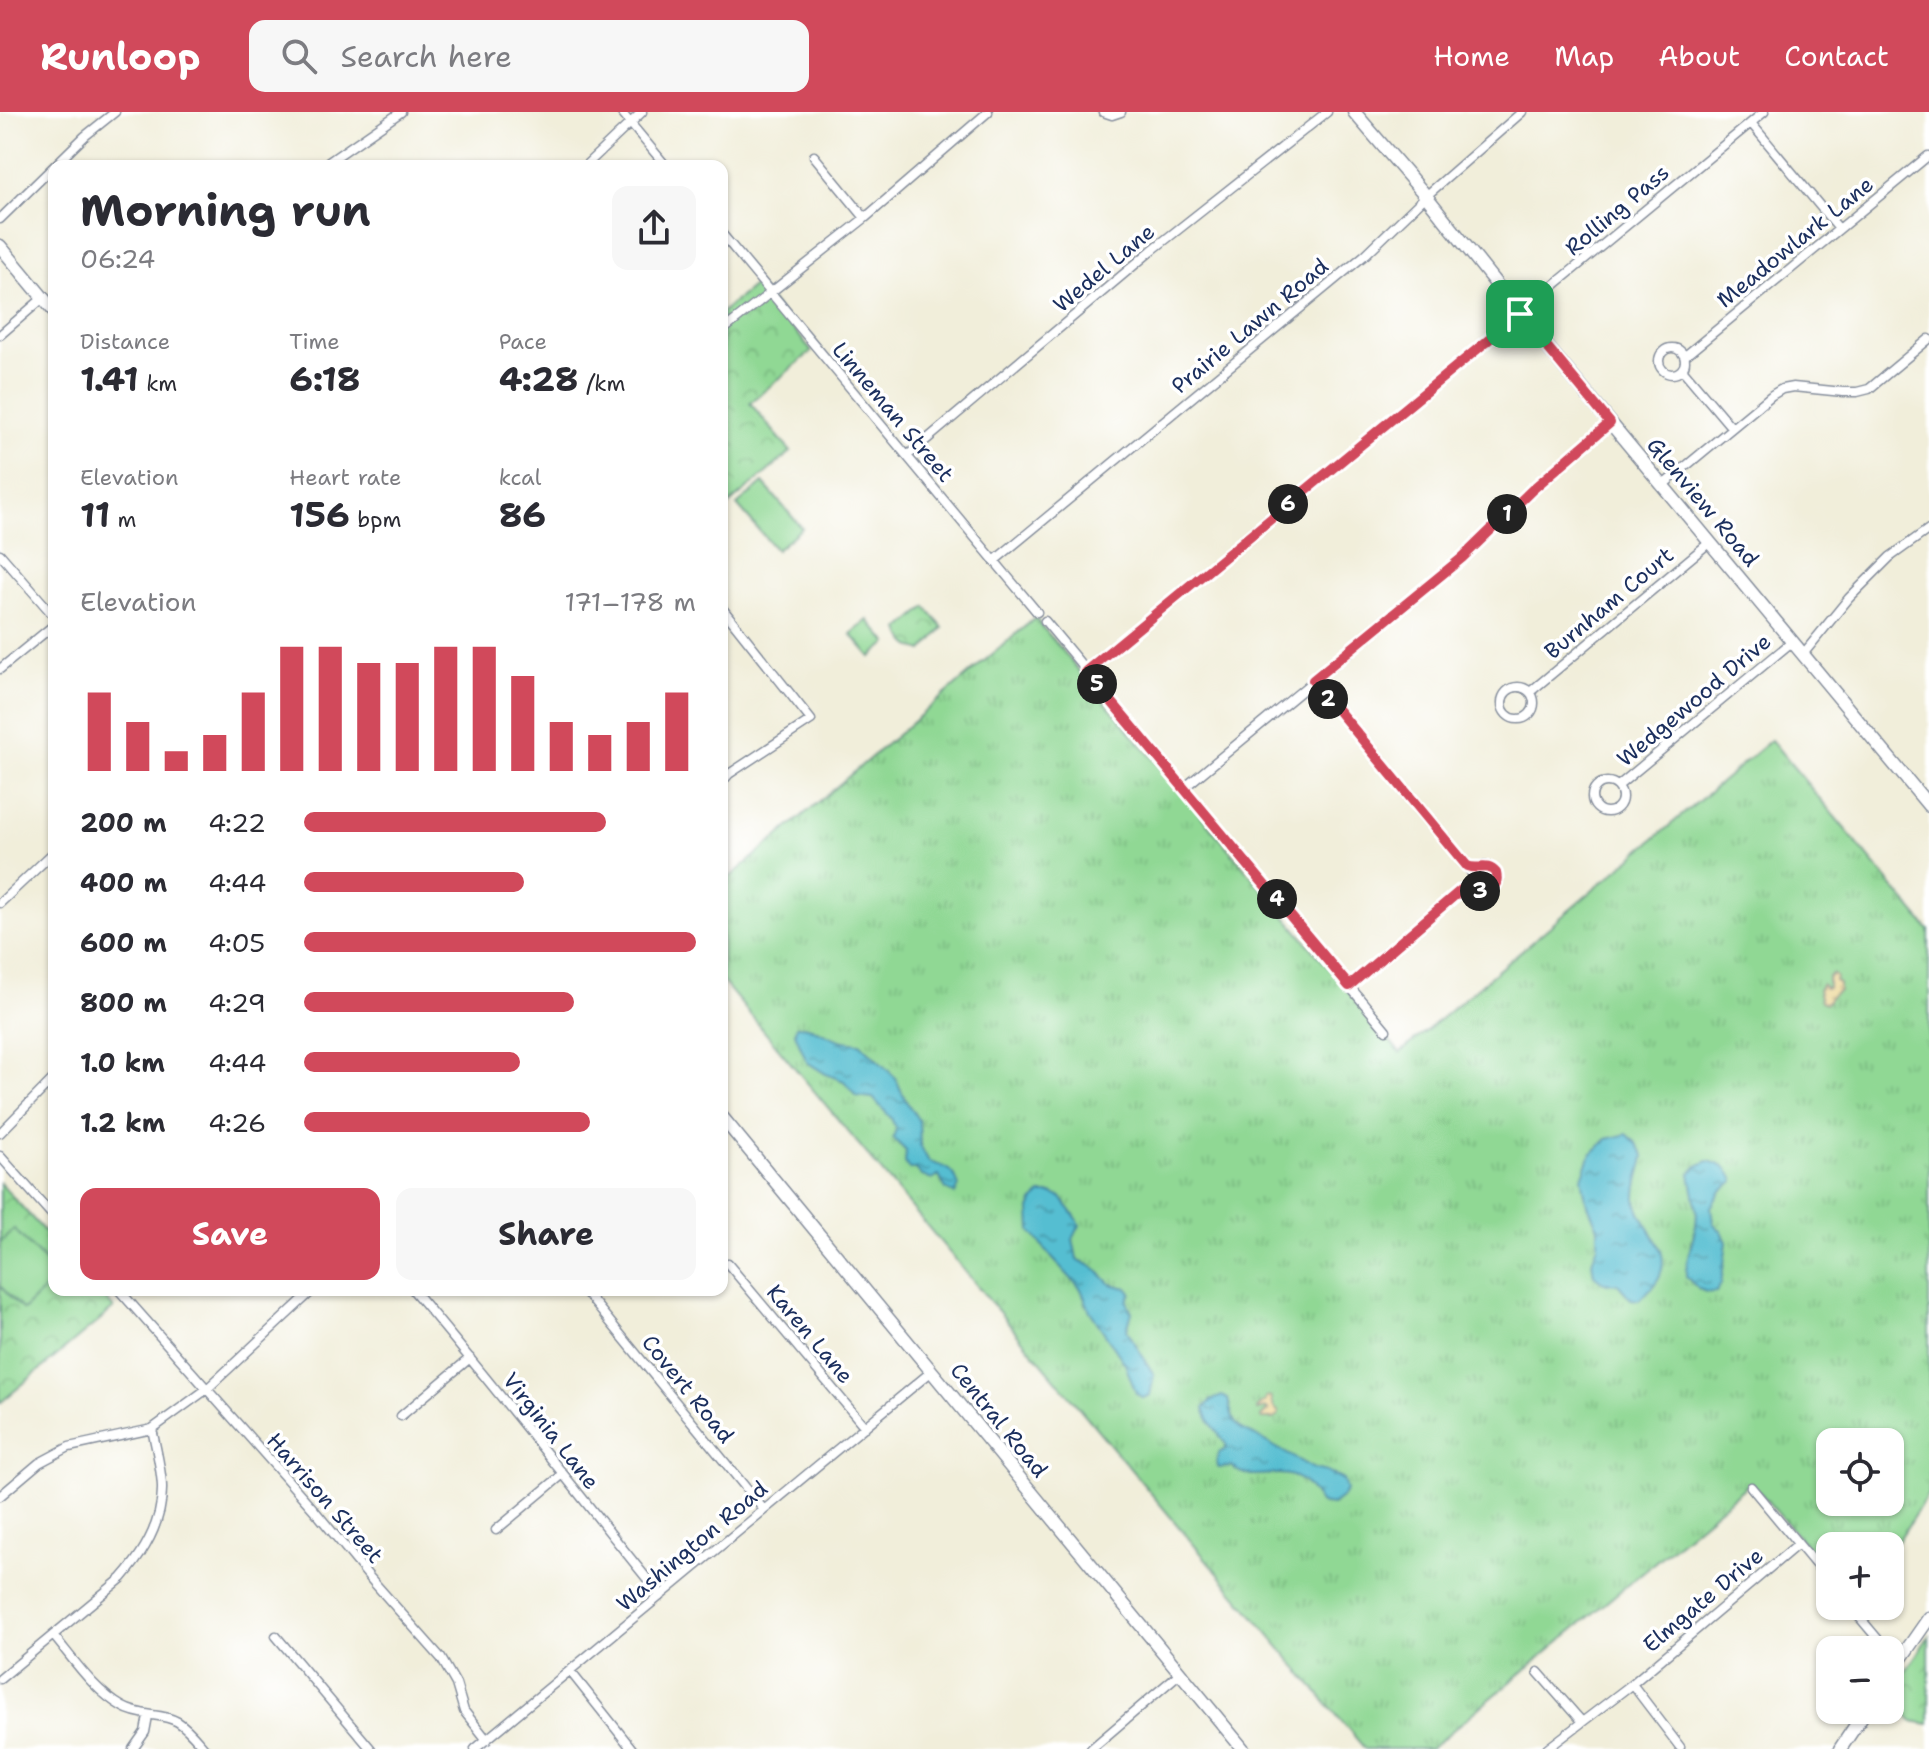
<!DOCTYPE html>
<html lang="en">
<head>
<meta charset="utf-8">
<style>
  :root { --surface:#fff; --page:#f7f7f7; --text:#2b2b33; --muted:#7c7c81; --accent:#d1495b }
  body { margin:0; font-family:"Shantell Sans",sans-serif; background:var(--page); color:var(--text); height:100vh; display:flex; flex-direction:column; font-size:30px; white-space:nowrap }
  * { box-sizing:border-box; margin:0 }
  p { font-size:26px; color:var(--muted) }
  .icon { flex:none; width:44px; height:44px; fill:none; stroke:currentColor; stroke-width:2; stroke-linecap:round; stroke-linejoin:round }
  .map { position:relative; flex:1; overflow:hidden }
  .drawer { position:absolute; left:48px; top:48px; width:680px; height:1136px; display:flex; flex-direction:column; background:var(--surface); border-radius:16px; box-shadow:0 2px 6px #0004 }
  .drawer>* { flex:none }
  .controls { position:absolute; left:1816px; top:1316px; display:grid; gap:16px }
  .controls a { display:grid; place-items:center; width:88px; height:88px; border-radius:16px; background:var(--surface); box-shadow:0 2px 6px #0004; font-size:40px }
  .pin { position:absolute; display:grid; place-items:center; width:68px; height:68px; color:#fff; margin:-34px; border-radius:16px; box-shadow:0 4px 12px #0006 }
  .km { position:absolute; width:40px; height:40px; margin:-20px; border-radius:50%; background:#222; color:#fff; font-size:22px; line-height:40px; text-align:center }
  .round { display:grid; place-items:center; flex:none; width:84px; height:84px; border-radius:16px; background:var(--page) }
  .summary { display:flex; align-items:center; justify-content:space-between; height:136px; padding:0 32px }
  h1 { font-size:44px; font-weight:700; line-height:60px }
  .stats { display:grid; grid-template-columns:repeat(3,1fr); gap:12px; height:136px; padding:8px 32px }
  .stats div { display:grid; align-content:center }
  .stats b { font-size:34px; font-weight:700 }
  .stats small { font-size:22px; font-weight:400 }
  .stats p { font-size:22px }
  .chart { height:224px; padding:16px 32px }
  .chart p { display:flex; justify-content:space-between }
  .chart svg { width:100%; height:144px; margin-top:8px; stroke:var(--accent); stroke-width:6 }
  .button { display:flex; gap:16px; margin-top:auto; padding:16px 32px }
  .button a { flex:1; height:92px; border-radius:16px; background:var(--accent); color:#fff; font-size:32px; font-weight:700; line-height:92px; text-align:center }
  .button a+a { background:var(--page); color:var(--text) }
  ul { padding:0 32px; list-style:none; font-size:26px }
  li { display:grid; grid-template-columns:128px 96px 1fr; align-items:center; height:60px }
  li i { height:20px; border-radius:10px; background:var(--accent) }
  header { display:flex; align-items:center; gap:48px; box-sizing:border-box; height:112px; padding:0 40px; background:var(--accent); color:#fff }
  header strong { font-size:38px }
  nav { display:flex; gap:44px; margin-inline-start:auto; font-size:28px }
  .search { width:560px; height:72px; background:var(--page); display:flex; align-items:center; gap:20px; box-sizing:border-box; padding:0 28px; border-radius:16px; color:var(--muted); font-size:30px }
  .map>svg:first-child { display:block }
  .grass { fill:url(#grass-tufts); stroke:#568479; stroke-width:2; fill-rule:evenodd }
  .sand { fill:url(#sand-dots); stroke:#84847e; stroke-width:2 }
  .park { fill:url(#park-crowns); stroke:#568479; stroke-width:2 }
  .pitch { fill:#90d894; stroke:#568479; stroke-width:2 }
  .water { fill:url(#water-ripples); stroke:#387698; stroke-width:2 }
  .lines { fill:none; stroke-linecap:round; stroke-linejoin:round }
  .street-casing { stroke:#868e9c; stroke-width:11 }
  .secondary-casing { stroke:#868e9c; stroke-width:15 }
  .street { stroke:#fff; stroke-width:8 }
  .secondary { stroke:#fff; stroke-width:12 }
  .route-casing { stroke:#fff; stroke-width:16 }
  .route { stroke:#d1495b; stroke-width:10 }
  .labels { text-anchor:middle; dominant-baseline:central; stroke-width:7; stroke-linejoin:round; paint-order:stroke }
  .street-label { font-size:22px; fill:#1b2f5e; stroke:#fff }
</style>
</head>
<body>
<header>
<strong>Runloop</strong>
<div class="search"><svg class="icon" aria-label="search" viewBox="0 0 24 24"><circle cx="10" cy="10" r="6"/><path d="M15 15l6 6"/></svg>Search here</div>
<nav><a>Home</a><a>Map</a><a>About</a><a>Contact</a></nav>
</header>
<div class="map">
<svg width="1929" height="1637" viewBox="0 0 1929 1637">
  <defs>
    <pattern id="grass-tufts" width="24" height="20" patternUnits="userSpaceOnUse" patternTransform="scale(2)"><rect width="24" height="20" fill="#90d894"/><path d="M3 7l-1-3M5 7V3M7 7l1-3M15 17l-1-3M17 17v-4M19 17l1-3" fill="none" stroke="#7cba82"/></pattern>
    <pattern id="sand-dots" width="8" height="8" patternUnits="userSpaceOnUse" patternTransform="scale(2)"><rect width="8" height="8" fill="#eeda9e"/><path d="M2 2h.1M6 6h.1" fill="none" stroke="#ccbb8a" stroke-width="1.8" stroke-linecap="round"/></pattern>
    <pattern id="park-crowns" width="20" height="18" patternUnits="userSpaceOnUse" patternTransform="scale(2)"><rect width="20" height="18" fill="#90d894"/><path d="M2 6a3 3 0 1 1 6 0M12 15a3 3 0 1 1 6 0" fill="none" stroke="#7cba82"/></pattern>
    <pattern id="water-ripples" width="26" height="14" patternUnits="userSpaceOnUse" patternTransform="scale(2)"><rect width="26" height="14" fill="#55bed1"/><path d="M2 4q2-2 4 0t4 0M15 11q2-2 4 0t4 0" fill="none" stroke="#469bad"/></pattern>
  </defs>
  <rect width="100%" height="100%" fill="#fff"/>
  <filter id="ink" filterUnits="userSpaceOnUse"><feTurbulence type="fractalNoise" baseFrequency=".0125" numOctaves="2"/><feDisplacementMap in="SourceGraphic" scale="16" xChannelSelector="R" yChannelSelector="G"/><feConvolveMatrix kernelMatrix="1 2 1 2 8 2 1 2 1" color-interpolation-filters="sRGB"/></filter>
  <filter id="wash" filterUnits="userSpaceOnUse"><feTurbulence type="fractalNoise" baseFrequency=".006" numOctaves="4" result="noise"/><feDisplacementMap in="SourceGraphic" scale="32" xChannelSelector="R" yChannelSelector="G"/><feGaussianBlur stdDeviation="1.8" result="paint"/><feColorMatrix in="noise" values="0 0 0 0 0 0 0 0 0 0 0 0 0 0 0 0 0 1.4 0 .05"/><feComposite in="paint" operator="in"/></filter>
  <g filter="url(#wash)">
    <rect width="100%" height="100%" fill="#f1eeda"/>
    <path class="grass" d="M1035 506 1400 941 1771 628 1929 818V1380L1890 1442V1434H1830V1462L1751 1370 1430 1637H1365L722 869V772ZM1830 1330H1890V1390H1830Z"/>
    <path class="sand" d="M1832 862 1836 865 1835 869 1839 871V878L1831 884 1826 891 1821 889 1818 878 1822 872 1825 876 1828 875V866Z
      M1271 1285 1274 1296 1279 1300 1278 1304 1273 1307H1262L1261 1305 1268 1298 1266 1296 1257 1298V1296L1266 1289V1286Z"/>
    <path class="park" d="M756 172 812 239 750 291 791 340 722 398V200Z
      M926 495 943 516 923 539C909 535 904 531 900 517Z
      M0 1071 54 1130V1178H98L114 1196 0 1291Z
      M1929 1524V1612L1912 1609 1892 1579Z"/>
    <path class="pitch" d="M763 371 802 416 776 438 737 393Z
      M868 508 888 531 871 545 851 522Z
      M14 1117 54 1159V1168L23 1198 0 1174V1131Z"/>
    <path class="water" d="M796 914C814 913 824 923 840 928 847 930 853 930 860 931L895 965 906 989 919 1009 920 1033 929 1050C946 1055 953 1057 959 1074L955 1082 946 1077 939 1064 932 1068 922 1064 916 1057H909L905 1051 906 1039 893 1026 896 1017 891 1006 873 986 856 984 844 969 826 962 807 950 795 921Z
      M1627 1022 1637 1032 1644 1043C1643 1057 1635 1072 1636 1086 1638 1113 1673 1134 1660 1163 1657 1172 1647 1180 1640 1188L1631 1187 1618 1172 1604 1171 1594 1163 1592 1149 1598 1133V1116L1586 1088 1582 1066 1591 1042 1607 1027Z
      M1708 1049C1721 1052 1731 1057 1734 1070L1721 1079 1711 1095 1713 1111 1722 1120 1727 1130 1721 1172 1716 1180C1701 1182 1695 1174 1686 1164 1685 1146 1693 1131 1696 1113 1699 1095 1692 1079 1690 1061L1697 1054Z
      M1041 1082H1052L1061 1085C1066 1095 1076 1102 1080 1113L1073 1127 1077 1147 1095 1156 1111 1172 1127 1176 1131 1181 1127 1189 1132 1200 1127 1218 1154 1263 1150 1283 1143 1286 1136 1281 1125 1252 1090 1199 1081 1177 1053 1147 1031 1119 1030 1097 1034 1088Z
      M1222 1284 1228 1287C1233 1307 1232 1315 1252 1322L1314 1357 1327 1360 1343 1368 1346 1378 1341 1386 1332 1393 1320 1391C1314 1383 1308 1371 1299 1367 1276 1354 1250 1373 1232 1354L1219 1356C1215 1351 1217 1345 1220 1339H1223L1227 1334C1220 1322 1207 1310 1204 1296L1212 1288Z"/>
  </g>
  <g filter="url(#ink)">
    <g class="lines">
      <defs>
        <path id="street" d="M621 0 666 54
          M1103 0 1112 3 1121 0
          M1751 11 1839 117
          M814 44 865 106
          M323 54 401 0
          M585 54 642 0
          M0 107 85 24 115 0
          M722 122 1037 500
          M722 219 865 106 988 0
          M0 223 43 186
          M1659 249a13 13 0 1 1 26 0a13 13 0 1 1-26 0Z
          M1685 244 1928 44
          M1682 257 1732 316
          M907 344 1151 139 1327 0
          M1663 373 1772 283 1782 277 1793 275 1843 280H1857L1869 277 1929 227
          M0 442 54 504
          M994 449 1366 142 1426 84 1522 0
          M722 496 811 608 729 662 722 670
          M1045 509 1386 918
          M1804 541 1849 486 1890 445 1929 417
          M0 557 54 513
          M1086 559 1764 0
          M1313 568 1465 751 1473 763 1472 769 1468 772 1349 874
          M1502 591a16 16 0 1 1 32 0a16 16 0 1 1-32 0Z
          M1530 580 1710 430
          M1592 685a15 15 0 1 1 30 0a15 15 0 1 1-30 0Z
          M1618 674 1793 529
          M1184 676 1462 446 1533 377 1610 311
          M1462 778 1489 779C1496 773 1501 761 1489 755 1481 752 1478 757 1467 754
          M0 791 54 740
          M0 1021 54 966
          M0 1044 54 1105
          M728 1152 865 1315
          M119 1178 315 1399 371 1467 441 1546 456 1572 464 1599 487 1628
          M413 1178C498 1278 578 1382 661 1484
          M584 1178 764 1398
          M401 1304 470 1246
          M1751 1375 1830 1470
          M0 1384 39 1351 69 1335 152 1317 207 1277 313 1178
          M496 1418 562 1363
          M1850 1494 1887 1538
          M53 1523C74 1548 94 1579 123 1595 140 1605 164 1601 178 1610 189 1617 197 1628 205 1637
          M276 1524 371 1637
          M570 1559 632 1637
          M1538 1560 1582 1610
          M0 1567 122 1466C144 1441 163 1410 162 1374 161 1355 156 1336 152 1317
          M1632 1572 1680 1635
          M133 1637 145 1620 148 1604
          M475 1637 932 1259
          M1091 1637 1180 1561
          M1547 1637 1632 1572 1798 1432"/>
        <path id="secondary" d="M1354 0 1426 84 1520 202 1929 694
          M0 134 54 199
          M722 1005 1243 1637
          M1890 1562 1929 1506
          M1840 1637 1866 1598"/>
      </defs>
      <use href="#street" class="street-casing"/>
      <use href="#secondary" class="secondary-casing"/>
      <use href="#street" class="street"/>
      <use href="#secondary" class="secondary"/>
    </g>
  </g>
  <g class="lines" filter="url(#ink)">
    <defs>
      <path id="route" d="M1520 202 1610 311 1533 377 1462 446 1313 568 1467 754C1478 759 1487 750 1496 761 1498 769 1496 775 1489 779L1461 778 1349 874 1086 559Z"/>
    </defs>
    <use href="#route" class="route-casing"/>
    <use href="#route" class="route"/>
  </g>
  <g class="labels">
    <g class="street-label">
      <text transform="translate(1617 98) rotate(-40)">Rolling Pass</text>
      <text transform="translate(1795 130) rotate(-39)">Meadowlark Lane</text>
      <text transform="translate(1104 156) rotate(-40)">Wedel Lane</text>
      <text transform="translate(1250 214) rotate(-40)">Prairie Lawn Road</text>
      <text transform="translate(893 300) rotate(50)">Linneman Street</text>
      <text transform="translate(1703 390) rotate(50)">Glenview Road</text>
      <text transform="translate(1609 491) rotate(-40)">Burnham Court</text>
      <text transform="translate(1694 588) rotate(-40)">Wedgewood Drive</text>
      <text transform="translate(810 1222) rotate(50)">Karen Lane</text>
      <text transform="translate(688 1277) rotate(51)">Covert Road</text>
      <text transform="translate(999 1308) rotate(51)">Central Road</text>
      <text transform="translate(551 1319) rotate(52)">Virginia Lane</text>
      <text transform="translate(325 1386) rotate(49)">Harrison Street</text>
      <text transform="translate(692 1434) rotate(-40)">Washington Road</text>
      <text transform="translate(1703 1488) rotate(-40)">Elmgate Drive</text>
    </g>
  </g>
</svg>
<div class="controls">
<a><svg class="icon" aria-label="locate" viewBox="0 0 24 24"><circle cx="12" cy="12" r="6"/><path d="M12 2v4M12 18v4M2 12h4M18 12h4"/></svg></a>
<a>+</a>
<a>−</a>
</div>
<div class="pin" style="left:1520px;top:202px;background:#1e9e55"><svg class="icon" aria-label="arrive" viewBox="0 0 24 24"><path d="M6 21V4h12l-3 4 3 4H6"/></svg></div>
<b class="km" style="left:1507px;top:402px">1</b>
<b class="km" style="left:1328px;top:587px">2</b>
<b class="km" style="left:1480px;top:779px">3</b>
<b class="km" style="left:1277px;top:787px">4</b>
<b class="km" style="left:1097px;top:572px">5</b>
<b class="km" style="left:1288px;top:392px">6</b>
<section class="drawer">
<div class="summary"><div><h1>Morning run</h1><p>06:24</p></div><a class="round"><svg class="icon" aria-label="share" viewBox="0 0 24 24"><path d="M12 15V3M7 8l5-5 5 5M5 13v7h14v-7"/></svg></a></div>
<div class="stats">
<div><p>Distance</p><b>1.41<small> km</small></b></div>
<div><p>Time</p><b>6:18</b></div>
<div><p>Pace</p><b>4:28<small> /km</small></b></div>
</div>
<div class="stats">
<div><p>Elevation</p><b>11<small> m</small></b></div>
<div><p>Heart rate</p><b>156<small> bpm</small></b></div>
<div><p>kcal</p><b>86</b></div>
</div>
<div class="chart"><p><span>Elevation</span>171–178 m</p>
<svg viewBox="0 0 160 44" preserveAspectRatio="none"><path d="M5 44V20M15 44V29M25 44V38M35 44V33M45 44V20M55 44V6M65 44V6M75 44V11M85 44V11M95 44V6M105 44V6M115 44V15M125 44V29M135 44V33M145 44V29M155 44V20"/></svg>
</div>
<ul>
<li><b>200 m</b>4:22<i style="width:77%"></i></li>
<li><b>400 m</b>4:44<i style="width:56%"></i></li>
<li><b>600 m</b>4:05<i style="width:100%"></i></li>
<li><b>800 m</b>4:29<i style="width:69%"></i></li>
<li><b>1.0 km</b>4:44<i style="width:55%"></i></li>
<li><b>1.2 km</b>4:26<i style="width:73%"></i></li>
</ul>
<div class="button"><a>Save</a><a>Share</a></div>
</section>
</div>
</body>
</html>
